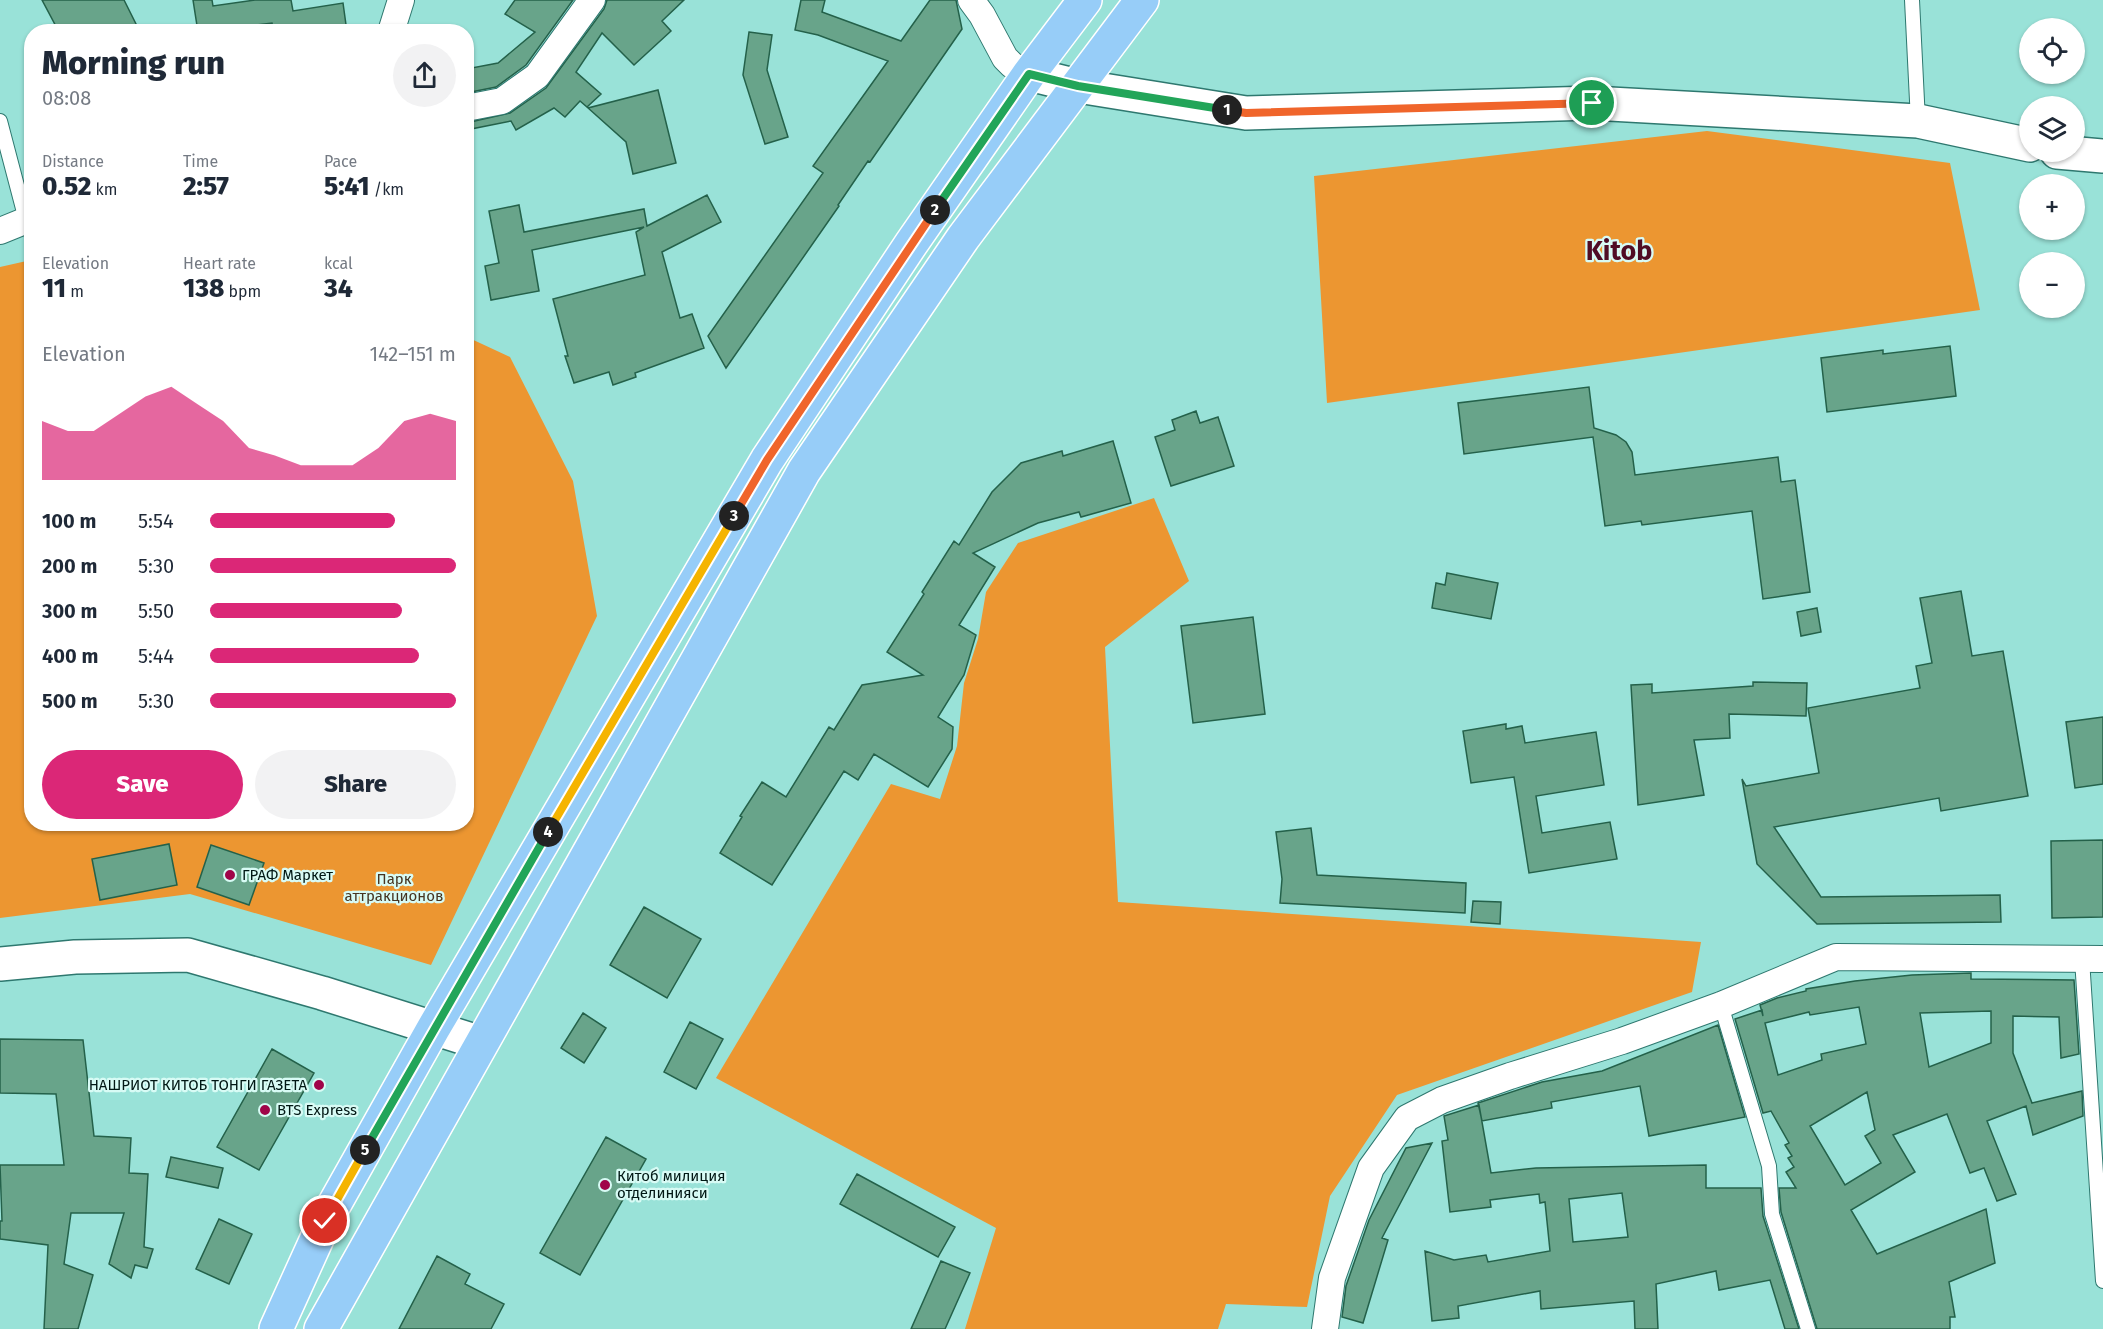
<!DOCTYPE html>
<html lang="en">
<head>
<meta charset="utf-8">
<style>
  :root { --surface:#fff; --page:#f2f2f3; --text:#1f2937; --muted:#747a83; --accent:#db2777 }
  body { margin:0; font-family:"Fira Sans",sans-serif; background:var(--page); color:var(--text); height:100vh; display:flex; flex-direction:column; font-size:22px; white-space:nowrap }
  * { box-sizing:border-box; margin:0 }
  p { font-size:20px; color:var(--muted) }
  .icon { flex:none; width:33px; height:33px; fill:none; stroke:currentColor; stroke-width:2; stroke-linecap:round; stroke-linejoin:round }
  .map { position:relative; flex:1; overflow:hidden }
  .panel { position:absolute; left:24px; top:24px; width:450px; height:807px; display:flex; flex-direction:column; background:var(--surface); border-radius:24px; box-shadow:0 2px 4px #0004 }
  .panel>* { flex:none }
  .fabs { position:absolute; left:2019px; top:18px; display:grid; gap:12px }
  .fabs a { display:grid; place-items:center; width:66px; height:66px; border-radius:50%; background:var(--surface); box-shadow:0 2px 4px #0004; font-size:30px }
  .pin { position:absolute; display:grid; place-items:center; width:51px; height:51px; color:#fff; margin:-26px; border:3px solid #fff; border-radius:50%; box-shadow:0 2px 6px #0007 }
  .km { position:absolute; width:30px; height:30px; margin:-15px; border-radius:50%; background:#222; color:#fff; font-size:16px; line-height:30px; text-align:center }
  .round { display:grid; place-items:center; flex:none; width:63px; height:63px; border-radius:32px; background:var(--page) }
  .head { display:flex; align-items:center; justify-content:space-between; height:102px; padding:0 18px }
  h1 { font-size:33px; font-weight:800; line-height:45px }
  .stats { display:grid; grid-template-columns:repeat(3,1fr); gap:9px; height:102px; padding:6px 18px }
  .stats div { display:grid; align-content:center }
  .stats b { font-size:26px; font-weight:800 }
  .stats small { font-size:16px; font-weight:400 }
  .stats p { font-size:16px }
  .chart { height:168px; padding:12px 18px }
  .chart p { display:flex; justify-content:space-between }
  .chart svg { width:100%; height:108px; margin-top:6px; fill:var(--accent); opacity:.7 }
  .cta { display:flex; gap:12px; margin-top:auto; padding:12px 18px }
  .cta a { flex:1; height:69px; border-radius:36px; background:var(--accent); color:#fff; font-size:24px; font-weight:800; line-height:69px; text-align:center }
  .cta a+a { background:var(--page); color:var(--text) }
  ul { padding:0 18px; list-style:none; font-size:20px }
  li { display:grid; grid-template-columns:96px 72px 1fr; align-items:center; height:45px }
  li i { height:15px; border-radius:8px; background:var(--accent) }
  .map>svg:first-child { display:block }
  .green { fill:#ec9631 }
  .building { fill:#68a48a; stroke:#24614a; stroke-width:1.5; fill-rule:evenodd }
  .lines { fill:none; stroke-linecap:round; stroke-linejoin:round }
  .lane-casing { stroke:#2e786f; stroke-width:16 }
  .street-casing { stroke:#2e786f; stroke-width:28 }
  .secondary-casing { stroke:#2e786f; stroke-width:36 }
  .primary-casing { stroke:#fff; stroke-width:36 }
  .lane { stroke:#fff; stroke-width:14 }
  .street { stroke:#fff; stroke-width:26 }
  .secondary { stroke:#fff; stroke-width:33 }
  .primary { stroke:#97cdf8; stroke-width:33 }
  .split-1-casing { stroke:#fff; stroke-width:12 }
  .split-2-casing { stroke:#fff; stroke-width:12 }
  .split-3-casing { stroke:#fff; stroke-width:12 }
  .split-4-casing { stroke:#fff; stroke-width:12 }
  .split-5-casing { stroke:#fff; stroke-width:12 }
  .split-6-casing { stroke:#fff; stroke-width:12 }
  .split-1 { stroke:#f0652b; stroke-width:8 }
  .split-2 { stroke:#22a559; stroke-width:8 }
  .split-3 { stroke:#f0652b; stroke-width:8 }
  .split-4 { stroke:#f5b400; stroke-width:8 }
  .split-5 { stroke:#22a559; stroke-width:8 }
  .split-6 { stroke:#f5b400; stroke-width:8 }
  .poi-dot { fill:#a00549; stroke:#d8fbf5; stroke-width:2 }
  .labels { text-anchor:middle; dominant-baseline:central; stroke-width:4.5; stroke-linejoin:round; paint-order:stroke }
  .poi-label { font-size:15px; fill:#001714; stroke:#d8fbf5; text-anchor:start }
  .park-label { font-size:15px; fill:#463421; stroke:#d8fbf5 }
  .town-label { font-size:27px; font-weight:bold; fill:#500c24; stroke:#d8fbf5 }
</style>
</head>
<body>
<div class="map">
<svg width="2103" height="1329" viewBox="0 0 2103 1329">
  <rect width="100%" height="100%" fill="#99e2d8"/>
  <path class="green" d="M1707 131 1950 163 1980 310 1327 403 1314 176Z
    M31 260 32 824H466L467 337 510 357 573 481 597 616 431 965 190 894 0 918V267Z
    M1154 498 1189 581 1105 647 1118 902 1701 942 1692 992 1397 1095 1330 1196 1307 1307 1226 1304 1218 1329H965L996 1228 716 1078 891 784 940 799 957 746 964 683 978 639 986 592 1018 543Z"/>
  <path class="building" d="M42 0H124L140 32H59Z
    M193 0H212L213 6 255 0H291L293 11 343 3 347 32H274L272 23 198 32Z
    M515 0H573L526 65 496 87 466 93V69L498 63 535 32 505 14Z
    M607 0H684L662 21 671 31 634 65 602 33 576 72 601 94 587 107 580 101 565 117 554 108 516 130 511 121 466 130V123L510 113 546 88 604 9Z
    M801 0H825L822 12 901 41 930 0H956L962 29 870 162 868 161 838 205 839 206 726 368 708 336 823 173 813 166 888 61 818 35 795 30Z
    M749 32 772 35 767 70 788 137 765 144 743 75Z
    M658 90 676 163 633 174 626 142 588 108Z
    M707 195 721 222 662 252 680 318 692 314 704 348 635 373 636 377 613 385 609 372 574 383 565 356H568L553 299 645 275 636 232 644 227 532 250 539 291 491 300 485 266 499 263 489 211 519 205 524 232 644 209 647 226Z
    M1950 346 1956 396 1827 412 1821 358 1883 350V354Z
    M1589 387 1594 428 1616 435 1626 442 1632 452 1635 475 1778 457 1781 482 1795 480 1810 592 1763 599 1752 511 1642 525 1641 521 1605 526 1593 437 1464 454 1458 403Z
    M1196 411 1200 423 1218 417 1234 466 1171 486 1155 437 1175 430 1172 420Z
    M1113 441 1131 503 1081 517 1079 512 1038 523 973 553 995 567 959 625 976 635 964 675 938 717 953 727 952 749 928 787 874 754 858 780 844 771 772 885 720 853 742 817 740 816 762 782 786 797 829 727 834 730 862 685 923 675 887 652 924 594 922 592 954 541 959 545 992 492 1021 463 1062 451 1063 456Z
    M1447 573 1498 583 1491 619 1432 608 1436 583 1445 585Z
    M1961 591 1972 656 2003 651 2028 796 1941 811 1939 798 1774 827 1821 897 2000 895 2001 922 1817 924 1757 864 1742 779 1746 786 1819 773 1808 708 1920 688 1916 666 1932 663 1920 598Z
    M1817 608 1821 632 1801 636 1797 612Z
    M1253 617 1265 714 1193 723 1181 626Z
    M1753 682 1807 683 1806 716 1729 714 1730 738 1694 740 1704 795 1638 805 1631 685 1652 684V693L1753 686Z
    M2103 717V784L2075 788 2066 722Z
    M1506 724V729L1522 726 1525 743 1596 732 1604 785 1536 796 1542 833 1610 822 1617 859 1529 873 1514 777 1471 783 1463 731Z
    M1311 828 1317 875 1466 883 1465 913 1280 903 1282 879 1276 832Z
    M2103 840V917L2052 918 2051 841Z
    M169 844 177 885 100 900 92 859Z
    M211 845 264 863 249 905 197 887Z
    M1473 901 1501 902 1500 924 1471 922Z
    M644 907 701 939 667 998 610 965Z
    M1971 973V979L2074 980 2079 1054 2061 1058 2059 1017 2013 1016V1053L2032 1103 2082 1091 2083 1116 2033 1135 2026 1106 1987 1121 2016 1194 1997 1201 1984 1168 1970 1173 1947 1114 1893 1135 1915 1172 1851 1210 1877 1254 1986 1209 1995 1263 1949 1282 1955 1317H1950V1329H1817L1781 1212 1779 1188H1796L1786 1172 1794 1167 1788 1158 1792 1156 1785 1145 1789 1143 1771 1111 1763 1113 1735 1019 1762 1010 1763 1016 1760 1005 1777 998 1806 991V989L1855 981 1912 975ZM1859 1007 1866 1044 1821 1054 1822 1060 1778 1075 1765 1023 1809 1012 1810 1015ZM1991 1011V1043L1929 1067 1920 1013ZM1867 1092 1875 1130 1865 1136 1881 1163 1845 1185 1810 1126Z
    M583 1013 606 1028 584 1063 561 1048Z
    M690 1022 723 1039 696 1089 664 1072Z
    M1718 1025 1745 1117 1649 1136 1640 1086 1551 1102 1552 1108 1482 1121 1478 1103 1542 1082 1602 1071Z
    M0 1039 83 1040 94 1136 131 1138 129 1173 148 1174 144 1247 153 1249 147 1268 135 1265 131 1278 109 1264 124 1213H71L64 1264 93 1275 78 1329H44L48 1245 0 1239V1221H2L0 1165H64L56 1094 0 1093Z
    M272 1049 314 1073 259 1170 217 1147Z
    M1479 1105 1491 1173 1536 1168 1706 1165V1188H1761L1763 1216 1799 1329H1785L1770 1280 1719 1290 1716 1271 1656 1284 1658 1329H1635L1634 1301 1541 1309 1540 1291 1458 1306 1459 1318 1432 1321 1425 1251 1454 1260 1486 1255 1488 1262 1550 1251 1545 1202 1540 1203 1539 1194 1490 1200 1491 1207 1450 1212 1442 1141 1448 1140 1444 1116ZM1622 1193 1628 1237 1573 1242 1569 1199Z
    M606 1137 646 1159 580 1275 540 1253Z
    M1432 1143 1382 1238 1388 1240 1363 1323 1342 1317 1346 1286 1369 1220 1406 1148Z
    M171 1157 223 1168 218 1188 166 1177Z
    M857 1174 955 1227 938 1257 840 1204Z
    M219 1219 252 1234 229 1284 196 1269Z
    M437 1256 470 1274 465 1284 504 1304 491 1329H399Z
    M941 1261 970 1273 945 1329H911Z"/>
  <g class="lines">
    <defs>
      <path id="lane" d="M1912 0 1918 121
        M0 121 26 220
        M2082 959 2103 1281
        M1721 1005 1769 1166 1772 1214 1808 1329"/>
      <path id="street" d="M971 0 982 15 1005 58 1012 65 1029 74
        M391 32 401 0
        M466 108 502 101 537 76 592 0
        M0 231 32 218
        M1325 1329 1332 1278 1371 1168 1407 1118 1442 1100 1510 1076 1622 1041 1721 1005 1836 957 2103 959"/>
      <path id="secondary" d="M1029 74 1078 86 1246 113 1592 103 1918 121 2030 145
        M2057 152 2103 156
        M0 964 75 957 188 955 322 993 481 1043"/>
      <path id="primary" d="M276 1329 325 1221 433 1029 767 460 911 244 1029 74 1085 0
        M321 1329 804 471 963 238 1142 0"/>
    </defs>
    <use href="#lane" class="lane-casing"/>
    <use href="#street" class="street-casing"/>
    <use href="#secondary" class="secondary-casing"/>
    <use href="#primary" class="primary-casing"/>
    <use href="#lane" class="lane"/>
    <use href="#street" class="street"/>
    <use href="#secondary" class="secondary"/>
    <use href="#primary" class="primary"/>
  </g>
  <g class="lines">
    <defs>
      <path id="split-1" d="M1227 110 1246 113 1592 103"/>
      <path id="split-2" d="M935 210 1029 74 1078 86 1227 110"/>
      <path id="split-3" d="M734 516 767 460 935 210"/>
      <path id="split-4" d="M548 832 734 516"/>
      <path id="split-5" d="M365 1150 548 832"/>
      <path id="split-6" d="M325 1221 365 1150"/>
    </defs>
    <use href="#split-1" class="split-1-casing"/>
    <use href="#split-2" class="split-2-casing"/>
    <use href="#split-3" class="split-3-casing"/>
    <use href="#split-4" class="split-4-casing"/>
    <use href="#split-5" class="split-5-casing"/>
    <use href="#split-6" class="split-6-casing"/>
    <use href="#split-1" class="split-1"/>
    <use href="#split-2" class="split-2"/>
    <use href="#split-3" class="split-3"/>
    <use href="#split-4" class="split-4"/>
    <use href="#split-5" class="split-5"/>
    <use href="#split-6" class="split-6"/>
  </g>
  <g class="poi-dot">
    <circle cx="230" cy="875" r="6"/>
    <circle cx="319" cy="1085" r="6"/>
    <circle cx="265" cy="1110" r="6"/>
    <circle cx="605" cy="1185" r="6"/>
  </g>
  <g class="labels">
    <g class="poi-label">
      <text x="242" y="875">ГРАФ Маркет</text>
      <text x="307" y="1085" text-anchor="end">НАШРИОТ КИТОБ ТОНГИ ГАЗЕТА</text>
      <text x="277" y="1110">BTS Express</text>
      <text x="617" y="1176">Китоб милиция<tspan x="617" dy="17">отделинияси</tspan></text>
    </g>
    <g class="park-label">
      <text x="394" y="879">Парк<tspan x="394" dy="17">аттракционов</tspan></text>
    </g>
    <g class="town-label">
      <text x="1619" y="251">Kitob</text>
    </g>
  </g>
</svg>
<div class="fabs">
<a><svg class="icon" aria-label="locate" viewBox="0 0 24 24"><circle cx="12" cy="12" r="6"/><path d="M12 2v4M12 18v4M2 12h4M18 12h4"/></svg></a>
<a><svg class="icon" aria-label="layers" viewBox="0 0 24 24"><path d="M12 4l9 5-9 5-9-5zM3 14l9 5 9-5"/></svg></a>
<a>+</a>
<a>−</a>
</div>
<div class="pin" style="left:1592px;top:103px;background:#1e9e55"><svg class="icon" aria-label="arrive" viewBox="0 0 24 24"><path d="M6 21V4h12l-3 4 3 4H6"/></svg></div>
<div class="pin" style="left:325px;top:1221px;background:#d93025"><svg class="icon" aria-label="check" viewBox="0 0 24 24"><path d="M5 12l5 5 9-10"/></svg></div>
<b class="km" style="left:1227px;top:110px">1</b>
<b class="km" style="left:935px;top:210px">2</b>
<b class="km" style="left:734px;top:516px">3</b>
<b class="km" style="left:548px;top:832px">4</b>
<b class="km" style="left:365px;top:1150px">5</b>
<section class="panel">
<div class="head"><div><h1>Morning run</h1><p>08:08</p></div><a class="round"><svg class="icon" aria-label="share" viewBox="0 0 24 24"><path d="M12 15V3M7 8l5-5 5 5M5 13v7h14v-7"/></svg></a></div>
<div class="stats">
<div><p>Distance</p><b>0.52<small> km</small></b></div>
<div><p>Time</p><b>2:57</b></div>
<div><p>Pace</p><b>5:41<small> /km</small></b></div>
</div>
<div class="stats">
<div><p>Elevation</p><b>11<small> m</small></b></div>
<div><p>Heart rate</p><b>138<small> bpm</small></b></div>
<div><p>kcal</p><b>34</b></div>
</div>
<div class="chart"><p><span>Elevation</span>142–151 m</p>
<svg viewBox="0 0 160 44" preserveAspectRatio="none"><path d="M0 44V20L10 24L20 24L30 17L40 10L50 6L60 13L70 20L80 31L90 34L100 38L110 38L120 38L130 31L140 20L150 17L160 20V44z"/></svg>
</div>
<ul>
<li><b>100 m</b>5:54<i style="width:75%"></i></li>
<li><b>200 m</b>5:30<i style="width:100%"></i></li>
<li><b>300 m</b>5:50<i style="width:78%"></i></li>
<li><b>400 m</b>5:44<i style="width:85%"></i></li>
<li><b>500 m</b>5:30<i style="width:100%"></i></li>
</ul>
<div class="cta"><a>Save</a><a>Share</a></div>
</section>
</div>
</body>
</html>
